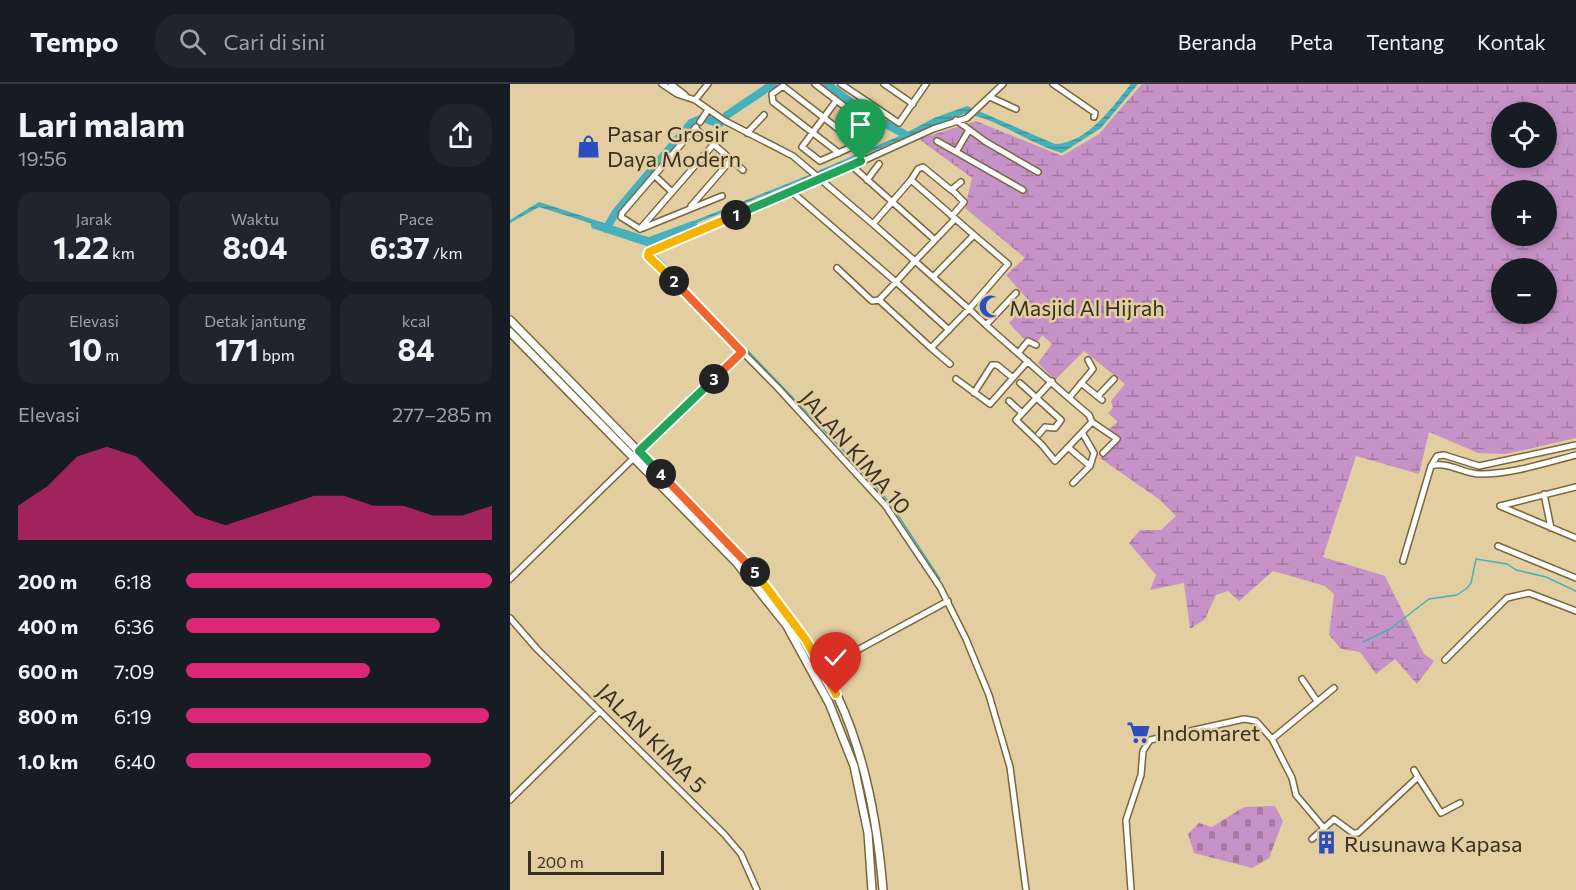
<!DOCTYPE html>
<html lang="id">
<head>
<meta charset="utf-8">
<style>
  :root { --surface:#171b24; --page:#20242c; --text:#f1f3f6; --muted:#9ea1a6; --line:#363941; --accent:#db2777 }
  body { margin:0; font-family:Commissioner,sans-serif; background:var(--page); color:var(--text); height:100vh; display:flex; flex-direction:column; font-size:22px; white-space:nowrap }
  * { box-sizing:border-box; margin:0 }
  p { font-size:20px; color:var(--muted) }
  .icon { flex:none; width:33px; height:33px; fill:none; stroke:currentColor; stroke-width:2; stroke-linecap:round; stroke-linejoin:round }
  .map { position:relative; flex:1; overflow:hidden }
  .sheet { display:flex; flex-direction:column; background:var(--surface); width:510px }
  .sheet>* { flex:none }
  .fabs { position:absolute; left:981px; top:18px; display:grid; gap:12px }
  .fabs a { display:grid; place-items:center; width:66px; height:66px; border-radius:50%; background:var(--surface); box-shadow:0 3px 9px #0003; font-size:30px }
  .scale { position:absolute; left:18px; bottom:15px; width:136px; box-sizing:border-box; padding-left:6px; border:3px solid #39311f; border-top:0; font-size:16px; line-height:21px; white-space:nowrap; color:#39311f; -webkit-text-stroke:4px #e3cea2; paint-order:stroke }
  .pin { position:absolute; display:grid; place-items:center; width:51px; height:51px; color:#fff; margin:-62px -26px; border-radius:50% 50% 50% 0; rotate:-45deg; box-shadow:0 0 6px #0007 }
  .pin .icon { rotate:45deg }
  .km { position:absolute; width:30px; height:30px; margin:-15px; border-radius:50%; background:#222; color:#fff; font-size:16px; line-height:30px; text-align:center }
  .round { display:grid; place-items:center; flex:none; width:63px; height:63px; border-radius:24px; background:var(--page) }
  .head { display:flex; align-items:center; justify-content:space-between; height:102px; padding:0 18px }
  h1 { font-size:33px; font-weight:700; line-height:45px }
  .stats { display:grid; grid-template-columns:repeat(3,1fr); gap:9px; height:102px; padding:6px 18px }
  .stats div { display:grid; align-content:center; border-radius:15px; background:var(--page); text-align:center }
  .stats b { font-size:30px; font-weight:700 }
  .stats small { font-size:16px; font-weight:400 }
  .stats p { font-size:16px }
  .chart { height:168px; padding:12px 18px }
  .chart p { display:flex; justify-content:space-between }
  .chart svg { width:100%; height:108px; margin-top:6px; fill:var(--accent); opacity:.7 }
  ul { padding:0 18px; list-style:none; font-size:20px }
  li { display:grid; grid-template-columns:96px 72px 1fr; align-items:center; height:45px }
  li i { height:15px; border-radius:8px; background:var(--accent) }
  header { display:flex; align-items:center; gap:36px; box-sizing:border-box; height:84px; padding:0 30px; background:var(--surface); border-bottom:2px solid var(--line) }
  header strong { font-size:28px }
  nav { display:flex; gap:33px; margin-inline-start:auto; font-size:21px }
  .search { width:420px; height:54px; background:var(--page); display:flex; align-items:center; gap:15px; box-sizing:border-box; padding:0 21px; border-radius:24px; color:var(--muted); font-size:22px }
  main { display:flex; flex:1; min-height:0 }
  .map>svg:first-child { display:block }
  .wetland { fill:url(#wetland-marsh); fill-rule:evenodd }
  .cemetery { fill:url(#cemetery-stones) }
  .water { fill:url(#water-rules) }
  .lines { fill:none; stroke-linecap:round; stroke-linejoin:round }
  .stream { stroke:#46b0bd; stroke-width:1.5 }
  .river { stroke:#46b0bd; stroke-width:8 }
  .street-casing { stroke:#78663d; stroke-width:8 }
  .secondary-casing { stroke:#78663d; stroke-width:10 }
  .street { stroke:#fff; stroke-width:5 }
  .secondary { stroke:#fff; stroke-width:7 }
  .split-1-casing { stroke:#fff; stroke-width:12 }
  .split-2-casing { stroke:#fff; stroke-width:12 }
  .split-3-casing { stroke:#fff; stroke-width:12 }
  .split-4-casing { stroke:#fff; stroke-width:12 }
  .split-5-casing { stroke:#fff; stroke-width:12 }
  .split-6-casing { stroke:#fff; stroke-width:12 }
  .split-1 { stroke:#22a559; stroke-width:8 }
  .split-2 { stroke:#f5b400; stroke-width:8 }
  .split-3 { stroke:#f0652b; stroke-width:8 }
  .split-4 { stroke:#22a559; stroke-width:8 }
  .split-5 { stroke:#f0652b; stroke-width:8 }
  .split-6 { stroke:#f5b400; stroke-width:8 }
  .labels { text-anchor:middle; dominant-baseline:central; stroke-width:5; stroke-linejoin:round; paint-order:stroke }
  .poi-label { font-size:22px; fill:#39311f; stroke:#e3cea2; text-anchor:start }
  .street-label { font-size:22px; fill:#39311f; stroke:#e3cea2 }
</style>
</head>
<body>
<header>
<strong>Tempo</strong>
<div class="search"><svg class="icon" aria-label="search" viewBox="0 0 24 24"><circle cx="10" cy="10" r="6"/><path d="M15 15l6 6"/></svg>Cari di sini</div>
<nav><a>Beranda</a><a>Peta</a><a>Tentang</a><a>Kontak</a></nav>
</header>
<main>
<section class="sheet">
<div class="head"><div><h1>Lari malam</h1><p>19:56</p></div><a class="round"><svg class="icon" aria-label="share" viewBox="0 0 24 24"><path d="M12 15V3M7 8l5-5 5 5M5 13v7h14v-7"/></svg></a></div>
<div class="stats">
<div><p>Jarak</p><b>1.22<small> km</small></b></div>
<div><p>Waktu</p><b>8:04</b></div>
<div><p>Pace</p><b>6:37<small> /km</small></b></div>
</div>
<div class="stats">
<div><p>Elevasi</p><b>10<small> m</small></b></div>
<div><p>Detak jantung</p><b>171<small> bpm</small></b></div>
<div><p>kcal</p><b>84</b></div>
</div>
<div class="chart"><p><span>Elevasi</span>277–285 m</p>
<svg viewBox="0 0 160 44" preserveAspectRatio="none"><path d="M0 44V30L10 22L20 10L30 6L40 10L50 22L60 34L70 38L80 34L90 30L100 26L110 26L120 30L130 30L140 34L150 34L160 30V44z"/></svg>
</div>
<ul>
<li><b>200 m</b>6:18<i style="width:100%"></i></li>
<li><b>400 m</b>6:36<i style="width:83%"></i></li>
<li><b>600 m</b>7:09<i style="width:60%"></i></li>
<li><b>800 m</b>6:19<i style="width:99%"></i></li>
<li><b>1.0 km</b>6:40<i style="width:80%"></i></li>
</ul>
</section>
<div class="map">
<svg width="1066" height="806" viewBox="0 0 1066 806">
  <defs>
    <pattern id="wetland-marsh" width="20" height="14" patternUnits="userSpaceOnUse" patternTransform="scale(1.5)"><rect width="20" height="14" fill="#c792c7"/><path d="M1 5h8M5 5V1M11 12h8M15 12V8" fill="none" stroke="#a378a1"/></pattern>
    <pattern id="cemetery-stones" width="16" height="16" patternUnits="userSpaceOnUse" patternTransform="scale(1.5)"><rect width="16" height="16" fill="#c792c7"/><path d="M2 7V4a2 2 0 0 1 4 0v3zM10 15v-3a2 2 0 0 1 4 0v3z" fill="#a378a1"/></pattern>
    <pattern id="water-rules" width="6" height="5" patternUnits="userSpaceOnUse" patternTransform="scale(1.5)"><rect width="6" height="5" fill="#46b0bd"/><path d="M0 2.5h6" fill="none" stroke="#3b9099"/></pattern>
  </defs>
  <rect width="100%" height="100%" fill="#e3cea2"/>
  <path class="wetland" d="M632 0H1066V354L996 370 968 369 919 348 909 390 846 372 813 473 875 492 914 570 924 577 907 600 885 575 866 590 850 568 831 565 819 551 824 510 815 502 763 487 729 517 718 507 706 511 695 535 680 545 674 499 640 506 646 491 619 459 630 446H651L666 432 650 416 590 374 607 356 595 348 608 338 598 329 603 324 601 317 615 300 574 267 545 296 528 279 542 260 532 251 528 257 513 254 499 239 519 217 496 191 515 174 455 124 462 94 409 55 466 37 552 72 589 50ZM992 28H1036V74H992ZM992 106H1036V152H992ZM992 184H1036V230H992Z"/>
  <path class="cemetery" d="M765 722 773 737 759 774 742 784 684 769 678 750 689 739 702 743 734 723Z"/>
  <path class="water" d="M621 0H628L591 44 552 69C520 60 485 33 454 30L140 158 29 123 0 139V136L29 118 141 154 294 93 394 50 424 34 457 22 545 60C578 59 602 23 621 0Z"/>
  <g class="lines">
    <path class="stream" d="M142 167 336 369 380 419 430 495
      M853 558 880 545 919 515 947 511 957 504 961 499 966 475 997 480 1006 486 1036 493 1066 507"/>
    <path class="river" d="M317 0 354 28 396 51
      M85 141 137 158 183 141
      M96 145 106 128 181 39 193 34 209 40 217 31 263 0"/>
    <defs>
      <path id="street" d="M152 0 167 10 185 16 215 37 283 72 363 140 401 96 464 151 423 193 405 177 425 156
        M161 0 175 11
        M305 0 368 48 369 51 310 77 292 63 326 17
        M331 0 389 39 416 0
        M374 0 403 20
        M493 0 457 34 423 45 311 96 162 157 142 165 137 171 268 304 375 421 430 503 456 555 479 611 500 683 516 806
        M543 0 585 29 584 33
        M480 13 506 25
        M185 16 198 0
        M446 36 476 58 528 88
        M190 38 198 26
        M185 44 233 86
        M237 49 254 31
        M427 57 513 106
        M446 68 459 46
        M329 69 263 18 262 10 273 2 349 61
        M342 82 425 156 445 135
        M144 91 162 108
        M357 96 369 80
        M401 96 408 85 413 83 441 106 451 98
        M442 106 454 118 442 132
        M282 108 386 198 405 177 363 140
        M181 122 221 76
        M133 144 212 112
        M130 145 111 133 112 129 186 43
        M130 145 203 61
        M327 184 362 217 369 216
        M423 193 459 225 498 180 464 151
        M476 241 559 314 583 285 578 276
        M439 246 386 198 369 216 421 264 459 225 476 241 506 209
        M421 264 440 280
        M509 268 518 257 526 261
        M446 295 480 320 518 277
        M542 297 506 336 532 361 545 377 582 338 579 331 559 314
        M510 299 551 336 545 344 535 343 529 350
        M571 299 592 316
        M464 309 482 281H487L503 294
        M588 312 604 295
        M499 317 512 329
        M582 338 607 355 593 369
        M559 364 580 382
        M921 382C939 377 953 390 970 390 1002 390 1035 379 1066 371
        M563 399 580 382 584 369 573 350
        M1066 403 990 422 1066 454
        M1034 410 1041 444
        M988 462 1066 494
        M893 477 921 382 927 372 934 371 969 382 1066 361
        M0 495 232 268
        M0 534 27 565 214 750 231 770 247 806
        M935 576 997 514 1019 509 1066 527
        M305 589 438 517
        M792 595 807 617
        M762 655 824 604
        M908 693 931 729 950 719
        M0 716 90 627
        M802 755 824 735 843 749H848L908 693 904 686
        M621 806 616 736 631 691 633 667 640 656 734 635 746 637 762 655 782 694 786 711 813 743"/>
      <path id="secondary" d="M0 236C60 297 119 357 178 419 250 493 316 561 347 663 362 710 369 757 373 806
        M0 248 226 478 277 542 319 619 344 682 358 749 362 806"/>
    </defs>
    <use href="#street" class="street-casing"/>
    <use href="#secondary" class="secondary-casing"/>
    <use href="#street" class="street"/>
    <use href="#secondary" class="secondary"/>
  </g>
  <g class="lines">
    <defs>
      <path id="split-1" d="M226 131 351 77"/>
      <path id="split-2" d="M164 197 138 172 139 168 226 131"/>
      <path id="split-3" d="M164 197 232 268 204 295"/>
      <path id="split-4" d="M151 390 129 367 204 295"/>
      <path id="split-5" d="M151 390 245 488"/>
      <path id="split-6" d="M245 488 296 556 326 610"/>
    </defs>
    <use href="#split-1" class="split-1-casing"/>
    <use href="#split-2" class="split-2-casing"/>
    <use href="#split-3" class="split-3-casing"/>
    <use href="#split-4" class="split-4-casing"/>
    <use href="#split-5" class="split-5-casing"/>
    <use href="#split-6" class="split-6-casing"/>
    <use href="#split-1" class="split-1"/>
    <use href="#split-2" class="split-2"/>
    <use href="#split-3" class="split-3"/>
    <use href="#split-4" class="split-4"/>
    <use href="#split-5" class="split-5"/>
    <use href="#split-6" class="split-6"/>
  </g>
  <defs>
    <symbol id="shop-bare" viewBox="-9 -9 18 18"><path d="M-5-2.5h2.3a2.7 3.5 0 0 1 5.4 0H5L5.5 6h-11ZM-1.5-2.5h3a1.5 2.3 0 0 0-3 0Z" fill="#2b4dbd" stroke="#e3cea2" stroke-width="2.5" paint-order="stroke"/></symbol>
    <symbol id="mosque-bare" viewBox="-9 -9 18 18"><path d="M3.5-4.9A6 6 0 1 0 3.5 4.9A5 5 0 1 1 3.5-4.9Z" fill="#2b4dbd" stroke="#e3cea2" stroke-width="2.5" paint-order="stroke"/></symbol>
    <symbol id="supermarket-bare" viewBox="-9 -9 18 18"><path d="M-6-5.5h2.5l.6 2H6L4.5 2H-2.5L-4.4-4H-6ZM-1.5 3.2a1.3 1.3 0 1 0 .1 0ZM3 3.2a1.3 1.3 0 1 0 .1 0Z" fill="#2b4dbd" stroke="#e3cea2" stroke-width="2.5" paint-order="stroke"/></symbol>
    <symbol id="building-bare" viewBox="-9 -9 18 18"><path d="M-4-6H4V6H1V3H-1V6H-4ZM-2.5-4.3h1.7v1.8h-1.7ZM.8-4.3h1.7v1.8H.8ZM-2.5-1h1.7V.8h-1.7ZM.8-1h1.7V.8H.8Z" fill="#2b4dbd" stroke="#e3cea2" stroke-width="2.5" paint-order="stroke"/></symbol>
  </defs>
  <g fill-rule="evenodd">
    <use href="#shop-bare" x="62" y="46" width="33" height="33"/>
    <use href="#mosque-bare" x="464" y="206" width="33" height="33"/>
    <use href="#supermarket-bare" x="612" y="632" width="33" height="33"/>
    <use href="#building-bare" x="800" y="742" width="33" height="33"/>
  </g>
  <g class="labels">
    <g class="poi-label">
      <text x="97" y="49">Pasar Grosir<tspan x="97" dy="25">Daya Modern</tspan></text>
      <text x="499" y="223">Masjid Al Hijrah</text>
      <text x="646" y="648">Indomaret</text>
      <text x="834" y="759">Rusunawa Kapasa</text>
    </g>
    <g class="street-label">
      <text transform="translate(346 368) rotate(49)">JALAN KIMA 10</text>
      <text transform="translate(142 654) rotate(45)">JALAN KIMA 5</text>
    </g>
  </g>
</svg>
<div class="fabs">
<a><svg class="icon" aria-label="locate" viewBox="0 0 24 24"><circle cx="12" cy="12" r="6"/><path d="M12 2v4M12 18v4M2 12h4M18 12h4"/></svg></a>
<a>+</a>
<a>−</a>
</div>
<div class="scale">200 m</div>
<div class="pin" style="left:351px;top:77px;background:#1e9e55"><svg class="icon" aria-label="arrive" viewBox="0 0 24 24"><path d="M6 21V4h12l-3 4 3 4H6"/></svg></div>
<div class="pin" style="left:326px;top:610px;background:#d93025"><svg class="icon" aria-label="check" viewBox="0 0 24 24"><path d="M5 12l5 5 9-10"/></svg></div>
<b class="km" style="left:226px;top:131px">1</b>
<b class="km" style="left:164px;top:197px">2</b>
<b class="km" style="left:204px;top:295px">3</b>
<b class="km" style="left:151px;top:390px">4</b>
<b class="km" style="left:245px;top:488px">5</b>
</div>
</main>
</body>
</html>
